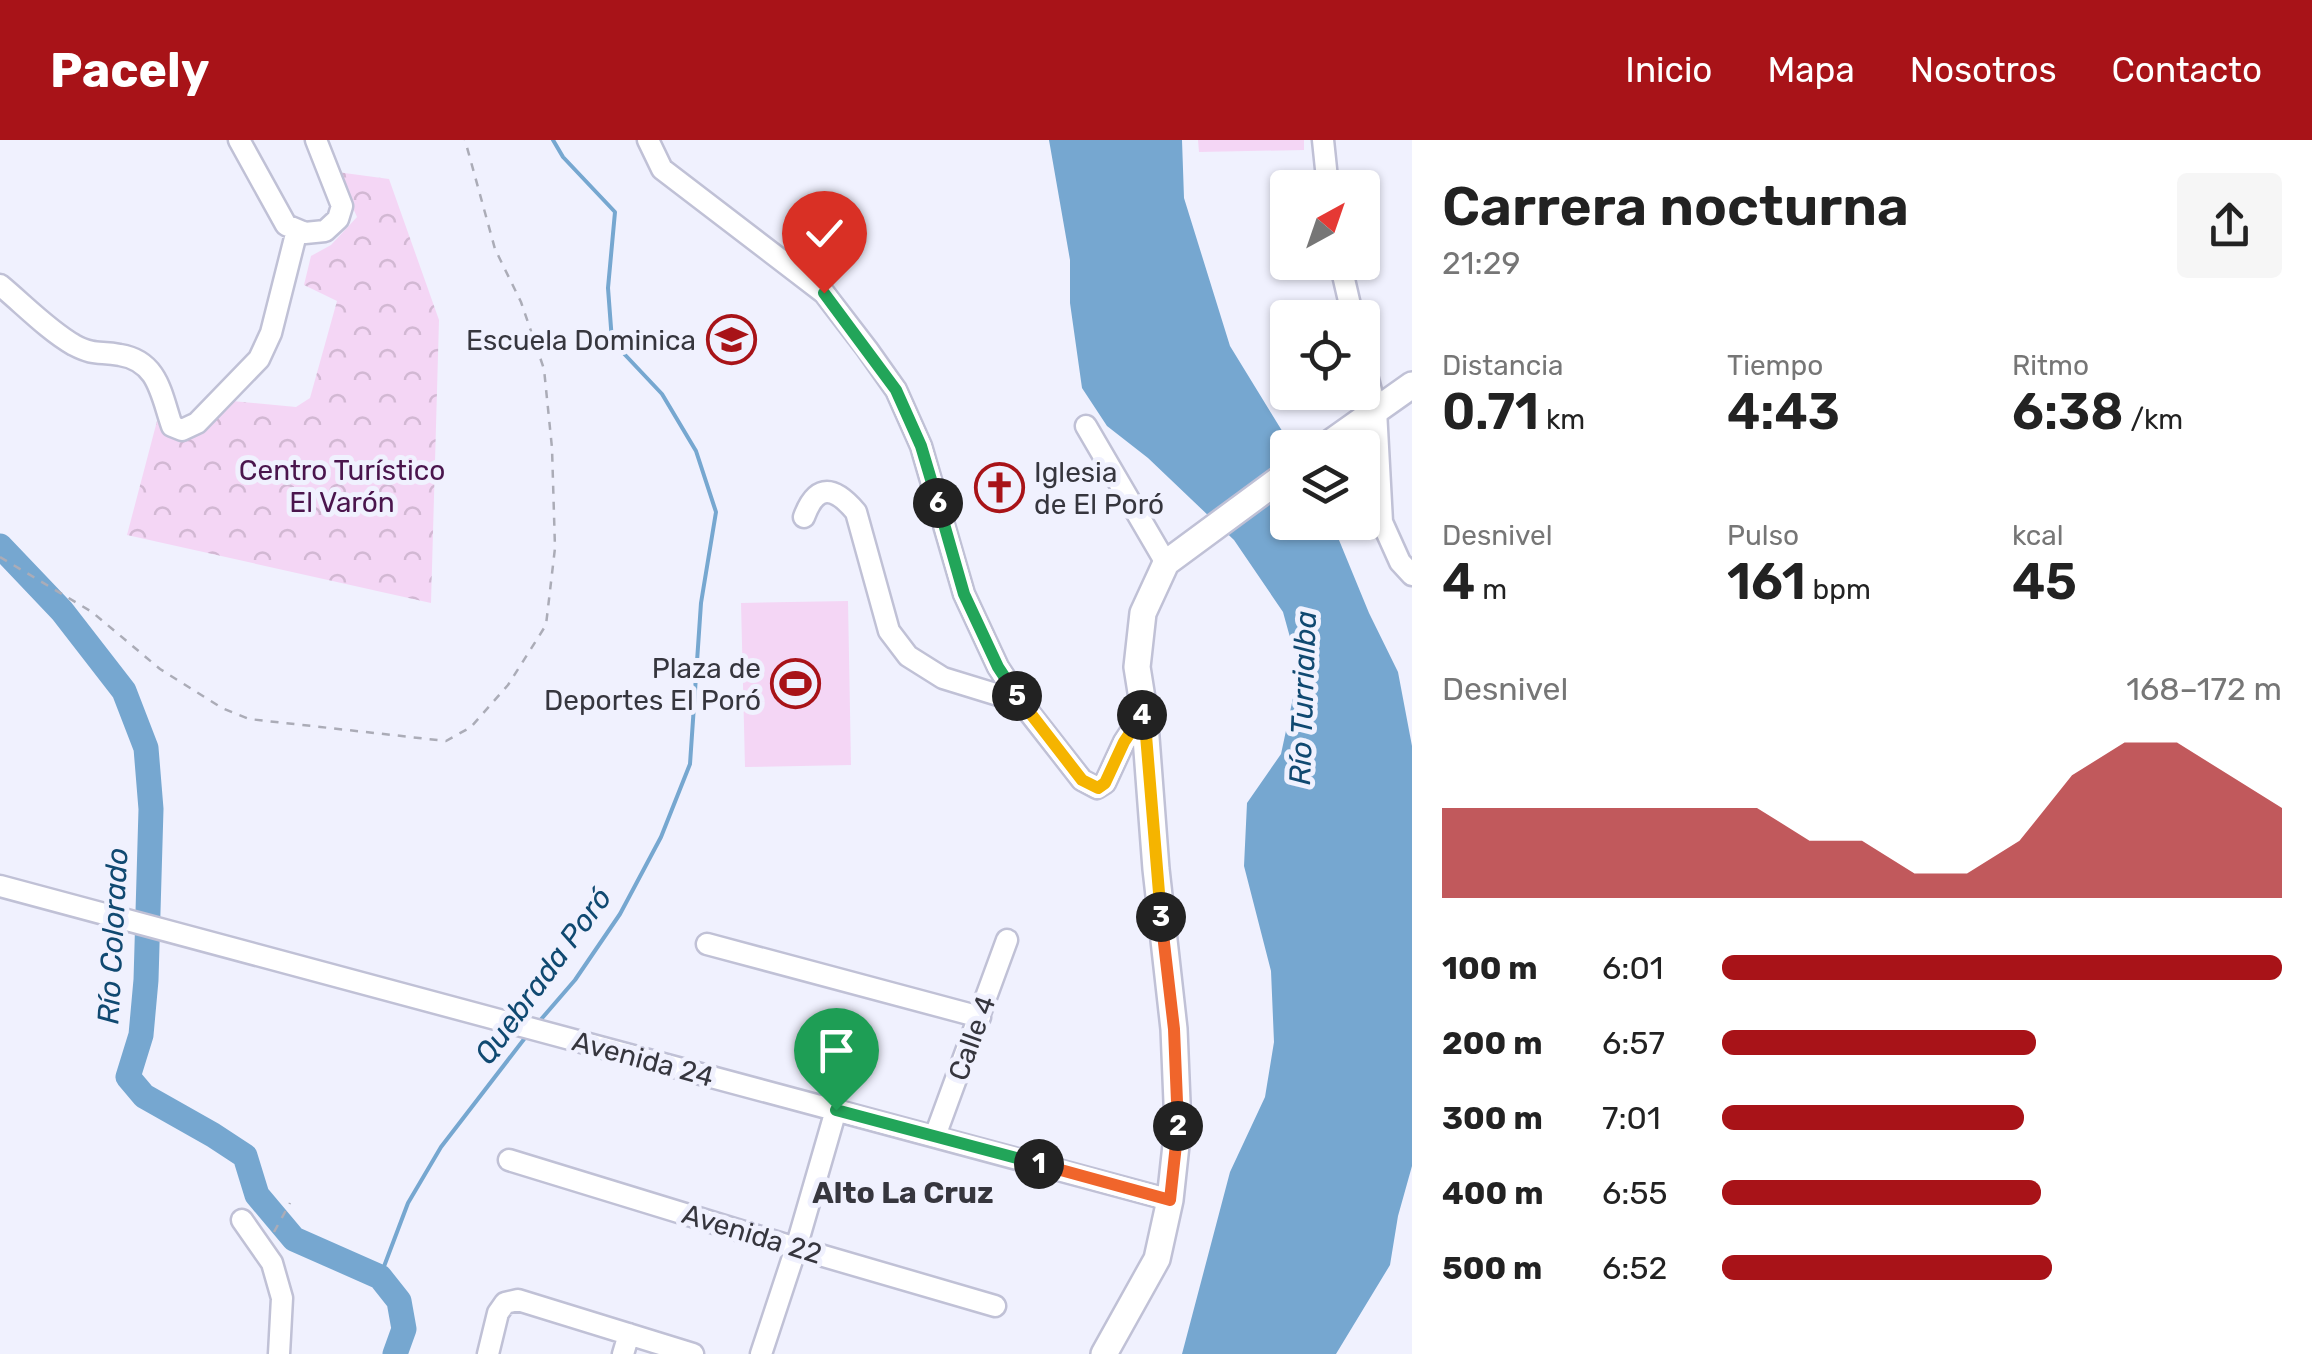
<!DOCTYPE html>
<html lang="es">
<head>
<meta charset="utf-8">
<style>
  :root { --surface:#fff; --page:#f6f6f6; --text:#222; --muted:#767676; --accent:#a81318 }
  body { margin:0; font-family:Rubik,sans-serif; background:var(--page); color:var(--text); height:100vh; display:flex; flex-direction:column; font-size:38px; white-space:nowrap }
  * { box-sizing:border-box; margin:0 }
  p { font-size:32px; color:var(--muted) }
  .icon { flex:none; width:55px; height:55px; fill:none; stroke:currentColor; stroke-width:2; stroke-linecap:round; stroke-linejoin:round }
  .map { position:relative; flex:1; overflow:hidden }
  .sheet { display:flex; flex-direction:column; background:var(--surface); width:900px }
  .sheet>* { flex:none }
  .needle { width:65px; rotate:40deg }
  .controls { position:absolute; left:1270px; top:30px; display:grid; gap:20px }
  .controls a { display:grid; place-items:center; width:110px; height:110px; border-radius:10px; background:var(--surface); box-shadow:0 2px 8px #0004; font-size:50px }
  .pin { position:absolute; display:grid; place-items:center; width:85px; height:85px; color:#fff; margin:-102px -42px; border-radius:50% 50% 50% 0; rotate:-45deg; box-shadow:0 0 10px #0007 }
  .pin .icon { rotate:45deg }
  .km { position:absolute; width:50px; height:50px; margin:-25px; border-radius:50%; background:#222; color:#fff; font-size:28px; line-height:50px; text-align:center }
  .round { display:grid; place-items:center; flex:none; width:105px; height:105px; border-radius:10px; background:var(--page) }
  .head { display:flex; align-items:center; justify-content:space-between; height:170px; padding:0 30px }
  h1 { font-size:55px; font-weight:600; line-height:75px }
  .metrics { display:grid; grid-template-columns:repeat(3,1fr); gap:15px; height:170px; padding:10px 30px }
  .metrics div { display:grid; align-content:center }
  .metrics b { font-size:50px; font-weight:600 }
  .metrics small { font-size:28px; font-weight:400 }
  .metrics p { font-size:28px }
  .chart { height:280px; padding:20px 30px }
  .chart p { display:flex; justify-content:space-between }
  .chart svg { width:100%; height:180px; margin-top:10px; fill:var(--accent); opacity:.7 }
  ul { padding:0 30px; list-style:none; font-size:32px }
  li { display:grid; grid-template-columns:160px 120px 1fr; align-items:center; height:75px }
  li i { height:25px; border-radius:12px; background:var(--accent) }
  header { display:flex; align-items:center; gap:60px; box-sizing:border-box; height:140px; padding:0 50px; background:var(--accent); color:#fff }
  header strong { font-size:48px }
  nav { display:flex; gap:55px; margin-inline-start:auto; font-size:35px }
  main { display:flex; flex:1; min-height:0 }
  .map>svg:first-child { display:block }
  .forest { fill:url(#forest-crowns) }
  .pitch { fill:#f4d6f5 }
  .water { fill:#76a7d0 }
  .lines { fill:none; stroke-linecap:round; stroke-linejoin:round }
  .stream { stroke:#76a7d0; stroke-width:4 }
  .river { stroke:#76a7d0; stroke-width:25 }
  .minor-casing { stroke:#c0c1d6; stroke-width:25 }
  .major-casing { stroke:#c0c1d6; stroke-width:30 }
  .path { stroke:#abacb7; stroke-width:2.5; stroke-dasharray:8 8; stroke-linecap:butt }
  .minor { stroke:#fff; stroke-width:20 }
  .major { stroke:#fff; stroke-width:25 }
  .split-1-casing { stroke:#fff; stroke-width:20 }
  .split-2-casing { stroke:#fff; stroke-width:20 }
  .split-3-casing { stroke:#fff; stroke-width:20 }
  .split-4-casing { stroke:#fff; stroke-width:20 }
  .split-5-casing { stroke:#fff; stroke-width:20 }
  .split-6-casing { stroke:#fff; stroke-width:20 }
  .split-7-casing { stroke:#fff; stroke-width:20 }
  .split-1 { stroke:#22a559; stroke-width:12 }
  .split-2 { stroke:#f0652b; stroke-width:12 }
  .split-3 { stroke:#f0652b; stroke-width:12 }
  .split-4 { stroke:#f5b400; stroke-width:12 }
  .split-5 { stroke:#f5b400; stroke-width:12 }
  .split-6 { stroke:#22a559; stroke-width:12 }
  .split-7 { stroke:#22a559; stroke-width:12 }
  .labels { text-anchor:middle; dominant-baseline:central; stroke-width:10; stroke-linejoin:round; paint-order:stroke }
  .poi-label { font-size:28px; fill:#36363e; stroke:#f0f1fe; text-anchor:end }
  .park-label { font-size:28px; fill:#4a154d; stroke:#f0f1fe }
  .street-label { font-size:28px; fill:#36363e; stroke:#f0f1fe }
  .water-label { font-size:30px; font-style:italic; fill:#104971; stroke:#f0f1fe }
  .neighbourhood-label { font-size:30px; font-weight:bold; fill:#36363e; stroke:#f0f1fe }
</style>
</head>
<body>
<header>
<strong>Pacely</strong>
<nav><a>Inicio</a><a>Mapa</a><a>Nosotros</a><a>Contacto</a></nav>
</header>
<main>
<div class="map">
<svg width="1412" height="1214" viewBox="0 0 1412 1214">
  <defs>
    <pattern id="forest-crowns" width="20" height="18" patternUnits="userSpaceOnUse" patternTransform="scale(2.5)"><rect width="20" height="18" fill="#f4d6f5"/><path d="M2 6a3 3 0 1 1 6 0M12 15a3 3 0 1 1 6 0" fill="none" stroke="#d2b8d3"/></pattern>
  </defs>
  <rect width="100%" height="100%" fill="#f0f1fe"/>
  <path class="forest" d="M337 32 389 39 439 180 431 463 127 395 157 281 182 302 209 285 232 261 296 267 310 258 337 161 304 145 311 116 331 105 357 77Z"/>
  <path class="pitch" d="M1198 0H1304V10L1199 12Z
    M848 461 851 625 745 627 741 463Z"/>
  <path class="water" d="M1049 0H1182L1184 58 1230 206 1292 307 1288 308V382L1332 383 1369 473 1398 532 1412 606V1026L1398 1076 1390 1125 1336 1214H1182L1230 1032 1265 957 1274 902 1271 831 1244 726 1247 663 1281 614 1299 530 1283 472 1234 400 1148 318 1107 286 1082 248 1070 163V120Z"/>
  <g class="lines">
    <path class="stream" d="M537 884 575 840 620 774 661 697 690 624 701 463 716 372 696 311 662 254 612 201 608 148 615 72 563 17 553 0
      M380 1137 408 1063 441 1007 528 894"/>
    <path class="river" d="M0 406 62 471 124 551 146 608 151 669 146 840 141 895 128 937 144 956 213 995 245 1016 257 1055 294 1099 380 1137 399 1161 404 1189 395 1214"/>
    <defs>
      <path id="minor" d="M239 0 286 85 305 93 325 91 338 79 342 66 316 0
        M648 0 662 29 824 153 867 209 896 250 921 306 964 454 998 527 1021 562 1082 640 1097 648 1105 643 1124 602 1144 571
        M1323 0 1328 48
        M1340 122 1353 178
        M0 145C23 164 49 191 74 205 95 216 99 211 120 215 158 221 161 254 172 286L182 290 197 283 259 219 271 193 297 90
        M1362 216 1376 270 1382 382 1400 422 1412 435
        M1086 286 1166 423
        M804 377C817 342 835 347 856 372L889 491 908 516 943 538 1021 562
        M0 746 1170 1060
        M707 804 980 877
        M935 996 1007 800
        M509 1020 796 1108 995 1166
        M242 1080 272 1123 282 1158 279 1214
        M488 1214 498 1173 505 1163 518 1160 693 1214
        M623 1214 629 1194
        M761 1214 796 1108 836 970"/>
      <path id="major" d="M1323 308 1412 245
        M1104 1214 1157 1119 1170 1060 1178 987 1174 889 1156 729 1144 571 1137 527 1143 473 1166 423 1288 333"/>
    </defs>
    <use href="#minor" class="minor-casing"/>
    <use href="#major" class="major-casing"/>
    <path class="path" d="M0 417 92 472 160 529 222 568 249 579 446 601 471 587 508 545 546 485 555 408 552 308 544 229 521 162 495 109 465 0
      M274 1092 290 1063"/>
    <use href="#minor" class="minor"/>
    <use href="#major" class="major"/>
  </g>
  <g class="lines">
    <defs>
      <path id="split-1" d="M836 970 1039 1024"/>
      <path id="split-2" d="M1039 1024 1170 1060 1178 986"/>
      <path id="split-3" d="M1161 777 1174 889 1178 986"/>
      <path id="split-4" d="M1142 575 1144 571 1161 777"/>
      <path id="split-5" d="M1017 556 1082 640 1098 648 1105 643 1124 602 1142 575"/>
      <path id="split-6" d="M938 363 964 454 998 527 1017 556"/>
      <path id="split-7" d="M824 153 896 250 921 306 938 363"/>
    </defs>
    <use href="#split-1" class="split-1-casing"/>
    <use href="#split-2" class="split-2-casing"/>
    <use href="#split-3" class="split-3-casing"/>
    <use href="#split-4" class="split-4-casing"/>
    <use href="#split-5" class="split-5-casing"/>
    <use href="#split-6" class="split-6-casing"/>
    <use href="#split-7" class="split-7-casing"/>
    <use href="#split-1" class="split-1"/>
    <use href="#split-2" class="split-2"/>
    <use href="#split-3" class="split-3"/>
    <use href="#split-4" class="split-4"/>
    <use href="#split-5" class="split-5"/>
    <use href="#split-6" class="split-6"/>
    <use href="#split-7" class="split-7"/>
  </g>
  <defs>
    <symbol id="school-ring" viewBox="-11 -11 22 22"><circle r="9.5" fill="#f0f1fe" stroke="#a81318" stroke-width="1.5"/><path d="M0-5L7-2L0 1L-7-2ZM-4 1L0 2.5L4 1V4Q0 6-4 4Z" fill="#a81318"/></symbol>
    <symbol id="church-ring" viewBox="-11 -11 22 22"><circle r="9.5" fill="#f0f1fe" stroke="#a81318" stroke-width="1.5"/><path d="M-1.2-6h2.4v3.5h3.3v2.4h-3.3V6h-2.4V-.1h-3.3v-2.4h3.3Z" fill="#a81318"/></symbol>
    <symbol id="stadium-ring" viewBox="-11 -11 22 22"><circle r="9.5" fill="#f0f1fe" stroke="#a81318" stroke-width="1.5"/><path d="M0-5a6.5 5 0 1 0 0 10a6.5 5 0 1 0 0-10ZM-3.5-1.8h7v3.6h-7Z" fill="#a81318"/></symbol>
  </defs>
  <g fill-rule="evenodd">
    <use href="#school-ring" x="704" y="172" width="55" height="55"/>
    <use href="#church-ring" x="972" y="320" width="55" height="55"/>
    <use href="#stadium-ring" x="768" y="516" width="55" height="55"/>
  </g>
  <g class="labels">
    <g class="poi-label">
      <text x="696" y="200">Escuela Dominica</text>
      <text x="1034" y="332" text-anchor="start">Iglesia<tspan x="1034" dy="32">de El Poró</tspan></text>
      <text x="761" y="528">Plaza de<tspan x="761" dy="32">Deportes El Poró</tspan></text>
    </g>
    <g class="park-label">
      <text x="342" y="330">Centro Turístico<tspan x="342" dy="32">El Varón</tspan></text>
    </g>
    <g class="street-label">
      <text transform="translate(972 898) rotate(-70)">Calle 4</text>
      <text transform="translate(643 919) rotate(15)">Avenida 24</text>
      <text transform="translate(752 1094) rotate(17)">Avenida 22</text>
    </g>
    <g class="water-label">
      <text transform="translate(1303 558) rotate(-88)">Río Turrialba</text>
      <text transform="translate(113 796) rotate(-87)">Río Colorado</text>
      <text transform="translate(543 836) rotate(-54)">Quebrada Poró</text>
    </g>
    <g class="neighbourhood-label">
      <text x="903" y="1053">Alto La Cruz</text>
    </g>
  </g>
</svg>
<div class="controls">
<a><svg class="needle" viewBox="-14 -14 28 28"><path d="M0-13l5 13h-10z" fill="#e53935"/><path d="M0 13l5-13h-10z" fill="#767676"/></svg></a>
<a><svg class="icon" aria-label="locate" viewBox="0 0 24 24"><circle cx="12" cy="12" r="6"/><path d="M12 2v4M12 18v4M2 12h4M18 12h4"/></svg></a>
<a><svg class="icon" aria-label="layers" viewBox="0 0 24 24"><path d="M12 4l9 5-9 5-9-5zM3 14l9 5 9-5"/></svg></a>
</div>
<div class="pin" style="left:836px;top:970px;background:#1e9e55"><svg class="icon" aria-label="arrive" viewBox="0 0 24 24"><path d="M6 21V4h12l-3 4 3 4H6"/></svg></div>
<div class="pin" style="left:824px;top:153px;background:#d93025"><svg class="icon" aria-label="check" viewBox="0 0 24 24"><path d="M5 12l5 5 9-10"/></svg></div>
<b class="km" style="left:1039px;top:1024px">1</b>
<b class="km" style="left:1178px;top:986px">2</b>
<b class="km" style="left:1161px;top:777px">3</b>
<b class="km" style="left:1142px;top:575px">4</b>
<b class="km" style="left:1017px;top:556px">5</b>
<b class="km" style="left:938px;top:363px">6</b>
</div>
<section class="sheet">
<div class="head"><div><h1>Carrera nocturna</h1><p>21:29</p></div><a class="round"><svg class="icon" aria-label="share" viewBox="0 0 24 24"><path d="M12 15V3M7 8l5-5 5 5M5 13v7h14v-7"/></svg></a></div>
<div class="metrics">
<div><p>Distancia</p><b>0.71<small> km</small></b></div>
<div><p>Tiempo</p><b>4:43</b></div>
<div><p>Ritmo</p><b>6:38<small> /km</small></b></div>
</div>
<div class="metrics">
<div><p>Desnivel</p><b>4<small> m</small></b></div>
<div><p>Pulso</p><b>161<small> bpm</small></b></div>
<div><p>kcal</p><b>45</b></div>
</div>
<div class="chart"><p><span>Desnivel</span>168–172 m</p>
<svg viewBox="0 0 160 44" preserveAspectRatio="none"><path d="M0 44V22L10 22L20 22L30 22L40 22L50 22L60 22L70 30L80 30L90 38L100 38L110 30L120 14L130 6L140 6L150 14L160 22V44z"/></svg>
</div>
<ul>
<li><b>100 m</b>6:01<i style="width:100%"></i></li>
<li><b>200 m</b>6:57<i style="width:56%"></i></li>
<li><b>300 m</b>7:01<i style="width:54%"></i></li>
<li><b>400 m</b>6:55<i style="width:57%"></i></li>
<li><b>500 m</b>6:52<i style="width:59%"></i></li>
</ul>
</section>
</main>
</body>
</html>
